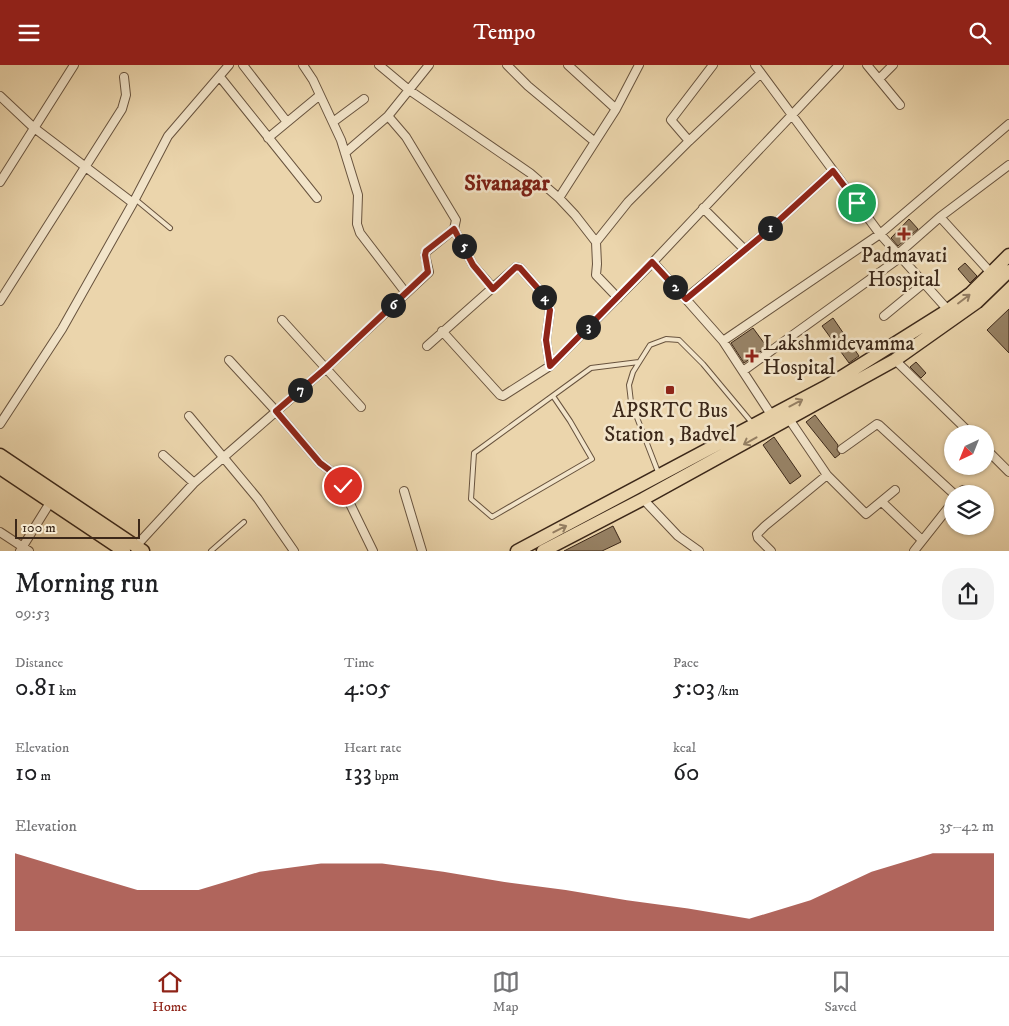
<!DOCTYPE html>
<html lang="en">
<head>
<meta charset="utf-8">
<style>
  :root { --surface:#fff; --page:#f2f2f2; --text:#202124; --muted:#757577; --line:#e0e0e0; --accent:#8f2418 }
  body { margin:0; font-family:"IM FELL DW Pica",serif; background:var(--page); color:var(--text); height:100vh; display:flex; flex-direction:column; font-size:19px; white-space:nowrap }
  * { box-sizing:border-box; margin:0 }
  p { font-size:16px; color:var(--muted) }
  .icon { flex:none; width:28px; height:28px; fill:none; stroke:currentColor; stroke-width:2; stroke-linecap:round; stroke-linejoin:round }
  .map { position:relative; height:486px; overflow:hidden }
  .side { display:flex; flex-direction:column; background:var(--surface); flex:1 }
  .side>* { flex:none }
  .needle { width:32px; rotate:223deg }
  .fabs { position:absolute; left:944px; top:360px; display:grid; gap:10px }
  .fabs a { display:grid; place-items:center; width:50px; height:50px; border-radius:50%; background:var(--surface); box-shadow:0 1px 4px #0004; font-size:25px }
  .scale { position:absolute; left:15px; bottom:12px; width:125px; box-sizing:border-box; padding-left:5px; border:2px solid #3c2819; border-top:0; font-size:14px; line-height:18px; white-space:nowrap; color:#3c2819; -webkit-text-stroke:4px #f2e4c9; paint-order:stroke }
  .pin { position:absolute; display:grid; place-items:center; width:42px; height:42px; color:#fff; margin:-21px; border:2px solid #fff; border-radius:50%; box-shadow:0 1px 5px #0007 }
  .km { position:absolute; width:25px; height:25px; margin:-12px; border-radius:50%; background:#222; color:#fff; font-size:14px; line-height:25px; text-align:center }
  .round { display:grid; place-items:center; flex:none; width:52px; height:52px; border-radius:20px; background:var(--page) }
  .headline { display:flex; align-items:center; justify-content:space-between; height:85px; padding:0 15px }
  h1 { font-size:28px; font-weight:600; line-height:38px }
  .figures { display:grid; grid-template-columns:repeat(3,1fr); gap:8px; height:85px; padding:5px 15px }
  .figures div { display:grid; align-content:center }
  .figures b { font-size:25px; font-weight:600 }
  .figures small { font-size:14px; font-weight:400 }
  .figures p { font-size:14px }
  .chart { height:140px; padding:10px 15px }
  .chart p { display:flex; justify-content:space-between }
  .chart svg { width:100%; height:90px; margin-top:5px; fill:var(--accent); opacity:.7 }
  header { display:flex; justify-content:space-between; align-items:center; height:65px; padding:0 15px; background:var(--accent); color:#fff; font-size:22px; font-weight:600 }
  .tabs { display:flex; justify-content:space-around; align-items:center; height:70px; border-top:1px solid var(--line); background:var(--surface); font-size:14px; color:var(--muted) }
  .tabs a { display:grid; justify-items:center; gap:2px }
  .tabs .active { color:var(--accent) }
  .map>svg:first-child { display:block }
  .building { fill:#978265; stroke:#3c2819 }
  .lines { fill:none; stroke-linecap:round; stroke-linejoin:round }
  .service-casing { stroke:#68533e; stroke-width:6 }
  .minor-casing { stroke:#68533e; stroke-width:10 }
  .primary-casing { stroke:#3c2819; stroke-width:15 }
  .service { stroke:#f2e4c9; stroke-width:4 }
  .minor { stroke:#f2e4c9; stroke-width:8 }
  .primary { stroke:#ebd5ac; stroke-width:12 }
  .oneway { stroke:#947e62 }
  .route-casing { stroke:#fff; stroke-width:10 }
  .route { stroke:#8f2418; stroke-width:6 }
  .poi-dot { fill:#8f2418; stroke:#f2e4c9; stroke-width:2 }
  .labels { text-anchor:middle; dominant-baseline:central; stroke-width:5; stroke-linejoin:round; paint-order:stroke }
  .poi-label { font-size:21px; fill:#3c2819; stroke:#f2e4c9 }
  .neighbourhood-label { font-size:22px; font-weight:bold; fill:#7a1f14; stroke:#f2e4c9 }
</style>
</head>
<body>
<header><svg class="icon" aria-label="menu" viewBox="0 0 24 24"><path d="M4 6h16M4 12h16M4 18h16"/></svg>Tempo<svg class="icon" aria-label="search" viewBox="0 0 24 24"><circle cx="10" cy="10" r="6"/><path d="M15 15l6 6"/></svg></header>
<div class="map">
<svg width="1009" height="486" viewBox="0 0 1009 486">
  <rect width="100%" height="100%" fill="#ebd5ac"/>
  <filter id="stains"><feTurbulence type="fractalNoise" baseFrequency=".004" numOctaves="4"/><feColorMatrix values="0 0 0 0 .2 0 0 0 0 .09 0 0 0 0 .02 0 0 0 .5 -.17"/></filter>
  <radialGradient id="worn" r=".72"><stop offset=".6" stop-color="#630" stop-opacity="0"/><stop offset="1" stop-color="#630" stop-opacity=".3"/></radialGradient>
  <path class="building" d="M909 154 918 164 898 181 891 173Z
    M965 198 977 211 970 218 958 204Z
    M1009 244V288L987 265Z
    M833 253 859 291 849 298 822 261Z
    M753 263 767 282 744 298 731 278Z
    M916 297 926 308 921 313 910 302Z
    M815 350 838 380 837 385 840 389 835 393 806 357Z
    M774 372 801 411 790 419 763 380Z
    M613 461 621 477 602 486H564Z"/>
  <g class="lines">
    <defs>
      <path id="service" d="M135 134 170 163
        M553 331 570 356 592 394 492 452 471 434 474 388 591 303 639 297
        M658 407 631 337 629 320 633 307 650 280 666 274 679 275 703 299 753 359
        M211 486 244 457"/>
      <path id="minor" d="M243 0 287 57
        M303 0 313 15 341 75 358 130 357 159 360 168 406 228
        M379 0 409 25 530 108 559 133 575 150 596 177 597 199 596 210 618 233
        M507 0 528 21 595 77
        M568 0 616 44
        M755 0 880 169 948 245
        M867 0 900 40
        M220 12 317 133
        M879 14 893 0
        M0 31 33 62 133 138
        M388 51 406 72 456 155 454 164 473 200 493 223
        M333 57 364 34
        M268 73 320 30
        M689 76 671 55 713 0
        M345 88 388 51 429 0
        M0 117 74 0
        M559 133 616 44 639 0
        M703 143 745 185
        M940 152 991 208
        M596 177 628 137 689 76 761 8
        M898 189 940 152 1009 100
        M653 197 723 276 772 351
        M686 233 764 169 833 106
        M0 236 122 44 126 30 124 12
        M884 251 924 218
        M282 255 361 342
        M442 266 500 330 503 331 550 301 653 197 839 0
        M723 276 880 169 1009 59
        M427 281 516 202 520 203 541 227 550 245 546 275 550 301
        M229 295 276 346 320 398 336 410 373 486
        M895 295 971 369
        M743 306 901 192
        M189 351 258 434 294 486
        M0 359 62 264 133 138 168 71 229 0
        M985 383 1009 407
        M842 384 877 359 879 360 954 429
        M163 390 194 418
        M827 410 866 449 895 425
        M404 426 422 486
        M960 429 963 425
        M643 434 678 471 699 486
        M882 437 922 475
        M0 467 29 486
        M136 481 194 418 326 303 429 207 425 190 427 186 454 164
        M20 486 51 436
        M771 486 758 473 757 469 765 461 827 410 789 354
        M914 486 952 438"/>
      <path id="primary" d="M0 390 143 486
        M0 403 124 486
        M517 486 827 321 948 245 971 228 1009 190
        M543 486 643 434 895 295 977 237 1009 206"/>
    </defs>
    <use href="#service" class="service-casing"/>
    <use href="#minor" class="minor-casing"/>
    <use href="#primary" class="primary-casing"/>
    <use href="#service" class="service"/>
    <use href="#minor" class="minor"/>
    <use href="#primary" class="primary"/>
  </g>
  <defs><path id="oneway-shaft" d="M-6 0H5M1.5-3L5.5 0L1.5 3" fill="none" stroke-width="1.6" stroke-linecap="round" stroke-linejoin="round" transform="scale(1.25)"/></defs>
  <g class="oneway">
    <use href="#oneway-shaft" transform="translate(964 234) rotate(-37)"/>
    <use href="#oneway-shaft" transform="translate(796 338) rotate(-28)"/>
    <use href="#oneway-shaft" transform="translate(750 376) rotate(151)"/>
    <use href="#oneway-shaft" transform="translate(560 464) rotate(-27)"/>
  </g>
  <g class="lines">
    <defs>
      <path id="route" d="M343 421 336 410 320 398 276 346 326 303 428 207 425 190 426 186 454 164 473 200 493 224 516 202 520 203 541 227 550 245 546 275 550 301 652 197 686 234 764 169 833 106 857 138"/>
    </defs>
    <use href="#route" class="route-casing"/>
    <use href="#route" class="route"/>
  </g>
  <g class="poi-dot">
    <path d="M901.5 161.5h5v5h5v5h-5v5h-5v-5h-5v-5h5z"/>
    <path d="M749.5 283.5h5v5h5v5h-5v5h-5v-5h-5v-5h5z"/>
    <rect x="665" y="320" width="10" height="10" rx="2.5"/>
  </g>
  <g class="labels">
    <g class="poi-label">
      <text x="904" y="191">Padmavati<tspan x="904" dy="24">Hospital</tspan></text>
      <text x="763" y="279" text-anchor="start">Lakshmidevamma<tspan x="763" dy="24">Hospital</tspan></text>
      <text x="670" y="346">APSRTC Bus<tspan x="670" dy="24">Station , Badvel</tspan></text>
    </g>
    <g class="neighbourhood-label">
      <text x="507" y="118">Sivanagar</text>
    </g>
  </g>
  <rect width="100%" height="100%" filter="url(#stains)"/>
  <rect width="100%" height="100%" fill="url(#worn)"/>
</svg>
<div class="fabs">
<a><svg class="needle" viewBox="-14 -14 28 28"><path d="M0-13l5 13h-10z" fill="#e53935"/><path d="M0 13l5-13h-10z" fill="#757577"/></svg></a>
<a><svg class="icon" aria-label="layers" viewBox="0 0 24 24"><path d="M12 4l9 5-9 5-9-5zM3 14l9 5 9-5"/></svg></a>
</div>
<div class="scale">100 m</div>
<div class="pin" style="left:857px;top:138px;background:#1e9e55"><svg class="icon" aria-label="arrive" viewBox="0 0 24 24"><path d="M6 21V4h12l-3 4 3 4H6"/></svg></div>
<div class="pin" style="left:343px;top:421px;background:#d93025"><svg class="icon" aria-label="check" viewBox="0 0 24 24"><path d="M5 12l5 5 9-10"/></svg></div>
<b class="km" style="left:770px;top:163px">1</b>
<b class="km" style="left:675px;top:222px">2</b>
<b class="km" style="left:588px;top:262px">3</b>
<b class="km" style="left:544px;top:232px">4</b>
<b class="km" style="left:464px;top:181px">5</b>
<b class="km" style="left:393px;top:240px">6</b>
<b class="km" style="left:300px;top:325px">7</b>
</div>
<section class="side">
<div class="headline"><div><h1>Morning run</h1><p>09:53</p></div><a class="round"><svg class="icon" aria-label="share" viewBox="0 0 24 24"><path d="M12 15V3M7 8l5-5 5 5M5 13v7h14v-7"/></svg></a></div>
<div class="figures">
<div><p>Distance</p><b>0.81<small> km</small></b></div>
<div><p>Time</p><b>4:05</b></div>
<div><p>Pace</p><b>5:03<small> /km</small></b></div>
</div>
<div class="figures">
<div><p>Elevation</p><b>10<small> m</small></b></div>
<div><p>Heart rate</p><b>133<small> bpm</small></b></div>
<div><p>kcal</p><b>60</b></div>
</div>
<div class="chart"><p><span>Elevation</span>35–42 m</p>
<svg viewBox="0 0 160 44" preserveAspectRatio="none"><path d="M0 44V6L10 15L20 24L30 24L40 15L50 11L60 11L70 15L80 20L90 24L100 29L110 33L120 38L130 29L140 15L150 6L160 6V44z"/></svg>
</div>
</section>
<nav class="tabs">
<a class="active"><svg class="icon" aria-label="home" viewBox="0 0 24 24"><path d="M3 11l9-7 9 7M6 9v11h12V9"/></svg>Home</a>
<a><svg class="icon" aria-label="map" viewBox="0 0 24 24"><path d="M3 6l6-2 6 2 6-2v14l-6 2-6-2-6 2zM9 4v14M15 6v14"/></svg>Map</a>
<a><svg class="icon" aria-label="saved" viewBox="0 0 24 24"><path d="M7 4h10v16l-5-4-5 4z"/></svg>Saved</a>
</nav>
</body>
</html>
